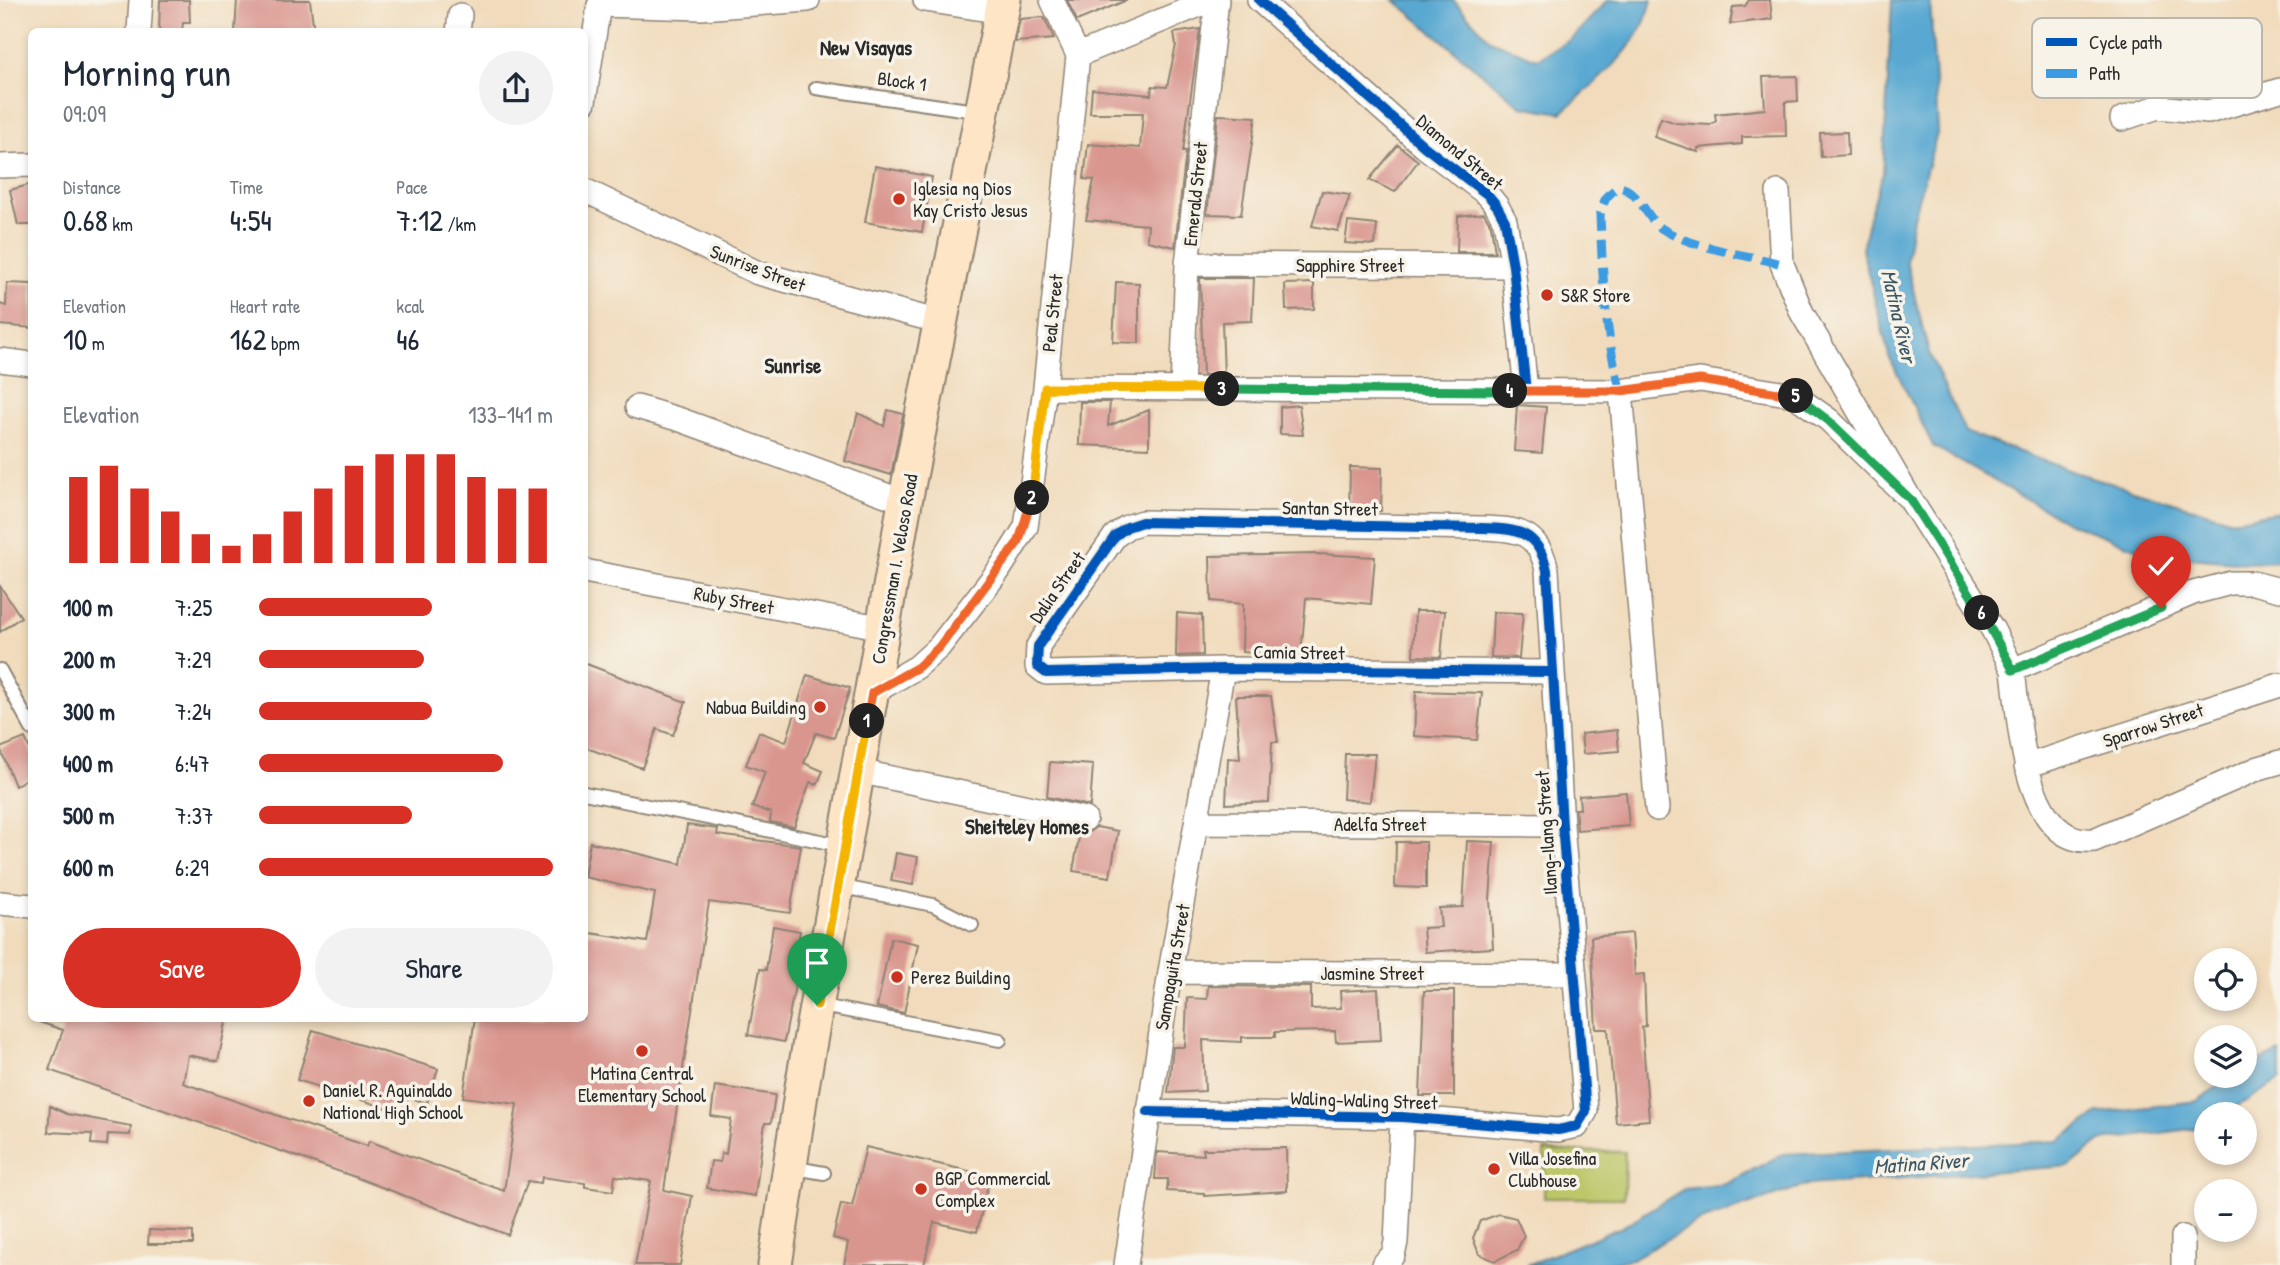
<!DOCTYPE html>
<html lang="en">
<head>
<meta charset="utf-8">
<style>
  :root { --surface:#fff; --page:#f2f2f3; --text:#1f2937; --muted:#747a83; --accent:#d93025 }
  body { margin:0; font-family:"Patrick Hand",sans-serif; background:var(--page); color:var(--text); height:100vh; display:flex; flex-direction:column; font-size:26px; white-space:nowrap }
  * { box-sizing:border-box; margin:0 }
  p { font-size:23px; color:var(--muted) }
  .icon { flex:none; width:38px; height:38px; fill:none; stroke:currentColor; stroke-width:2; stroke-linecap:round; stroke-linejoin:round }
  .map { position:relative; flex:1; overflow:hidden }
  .panel { position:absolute; left:28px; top:28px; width:560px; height:994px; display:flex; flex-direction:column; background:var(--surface); border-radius:10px; box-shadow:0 4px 10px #0003 }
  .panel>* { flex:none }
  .controls { position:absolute; left:2194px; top:948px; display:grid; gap:14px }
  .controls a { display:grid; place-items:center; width:63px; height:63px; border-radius:50%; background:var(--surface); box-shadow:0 4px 10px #0003; font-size:35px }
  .pin { position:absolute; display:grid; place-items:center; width:60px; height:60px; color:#fff; margin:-72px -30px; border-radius:50% 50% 50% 0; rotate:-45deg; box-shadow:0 0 7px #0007 }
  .pin .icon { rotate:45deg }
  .km { position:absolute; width:35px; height:35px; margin:-18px; border-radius:50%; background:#222; color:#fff; font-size:19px; line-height:35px; text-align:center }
  .round { display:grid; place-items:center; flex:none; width:74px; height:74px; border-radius:37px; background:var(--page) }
  .overview { display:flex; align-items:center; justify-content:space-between; height:119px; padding:0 35px }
  h1 { font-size:38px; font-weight:600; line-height:52px }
  .metrics { display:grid; grid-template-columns:repeat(3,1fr); gap:10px; height:119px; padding:7px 35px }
  .metrics div { display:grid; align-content:center }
  .metrics b { font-size:30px; font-weight:600 }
  .metrics small { font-size:19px; font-weight:400 }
  .metrics p { font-size:19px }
  .chart { height:196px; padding:14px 35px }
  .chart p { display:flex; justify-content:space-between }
  .chart svg { width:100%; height:126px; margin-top:7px; stroke:var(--accent); stroke-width:6 }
  .action { display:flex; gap:14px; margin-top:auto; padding:14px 35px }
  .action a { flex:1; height:80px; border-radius:42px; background:var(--accent); color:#fff; font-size:28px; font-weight:600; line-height:80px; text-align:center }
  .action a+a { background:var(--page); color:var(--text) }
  ul { padding:0 35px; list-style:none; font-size:23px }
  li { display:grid; grid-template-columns:112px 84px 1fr; align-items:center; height:52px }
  li i { height:18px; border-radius:9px; background:var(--accent) }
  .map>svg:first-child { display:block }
  .garden { fill:#bbc769; stroke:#73794a; stroke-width:2 }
  .water { fill:#59a8d2; stroke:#426a7e; stroke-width:2 }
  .building { fill:#d9968f }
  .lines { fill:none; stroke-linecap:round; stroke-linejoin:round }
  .service-casing { stroke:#8e8374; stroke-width:16 }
  .minor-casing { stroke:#8e8374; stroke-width:26 }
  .secondary-casing { stroke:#8e8374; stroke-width:37 }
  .service { stroke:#fff; stroke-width:12 }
  .minor { stroke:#fff; stroke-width:23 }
  .secondary { stroke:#fde5c5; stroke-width:33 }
  .quiet { stroke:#3d9ce1; stroke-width:9; stroke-dasharray:18 9; stroke-linecap:butt }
  .cycleway-casing { stroke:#f7f3e8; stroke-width:15 }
  .cycleway { stroke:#0057b8; stroke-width:10 }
  .split-1-casing { stroke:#fff; stroke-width:14 }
  .split-2-casing { stroke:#fff; stroke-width:14 }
  .split-3-casing { stroke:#fff; stroke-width:14 }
  .split-4-casing { stroke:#fff; stroke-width:14 }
  .split-5-casing { stroke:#fff; stroke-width:14 }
  .split-6-casing { stroke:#fff; stroke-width:14 }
  .split-7-casing { stroke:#fff; stroke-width:14 }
  .split-1 { stroke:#f5b400; stroke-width:9 }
  .split-2 { stroke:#f0652b; stroke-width:9 }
  .split-3 { stroke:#f5b400; stroke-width:9 }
  .split-4 { stroke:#22a559; stroke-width:9 }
  .split-5 { stroke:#f0652b; stroke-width:9 }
  .split-6 { stroke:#22a559; stroke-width:9 }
  .split-7 { stroke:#22a559; stroke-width:9 }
  .poi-dot { fill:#c8321e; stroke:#f7f3e8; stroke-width:2.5 }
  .labels { text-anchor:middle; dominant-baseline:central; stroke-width:7; stroke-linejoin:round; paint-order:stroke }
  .street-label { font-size:19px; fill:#2b2b2b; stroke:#f7f3e8 }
  .poi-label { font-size:19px; fill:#2b2b2b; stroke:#f7f3e8; text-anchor:start }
  .neighbourhood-label { font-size:21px; font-weight:bold; fill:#2b2b2b; stroke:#f7f3e8 }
  .water-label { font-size:21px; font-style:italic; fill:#3b5765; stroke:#f7f3e8 }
  .key { fill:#f7f3e8; stroke:#bab7af; stroke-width:2 }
  .key-label { font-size:19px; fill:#2b2b2b }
</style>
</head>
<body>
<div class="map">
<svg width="2280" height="1265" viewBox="0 0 2280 1265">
  <rect width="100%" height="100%" fill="#f7f3e8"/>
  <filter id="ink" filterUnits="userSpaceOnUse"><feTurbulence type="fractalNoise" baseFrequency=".0143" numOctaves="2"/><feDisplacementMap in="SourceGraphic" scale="14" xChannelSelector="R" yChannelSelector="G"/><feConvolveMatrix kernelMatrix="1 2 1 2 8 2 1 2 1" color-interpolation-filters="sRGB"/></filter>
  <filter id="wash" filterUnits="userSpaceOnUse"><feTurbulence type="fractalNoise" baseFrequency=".00686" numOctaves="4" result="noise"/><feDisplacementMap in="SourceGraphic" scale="28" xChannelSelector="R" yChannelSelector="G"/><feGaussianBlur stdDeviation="1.57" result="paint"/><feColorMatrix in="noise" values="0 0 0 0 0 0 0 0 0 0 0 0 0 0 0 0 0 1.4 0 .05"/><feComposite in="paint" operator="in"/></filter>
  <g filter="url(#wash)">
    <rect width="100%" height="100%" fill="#f1dbbc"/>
    <path class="garden" d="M1544 1151 1625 1152 1624 1198H1544Z"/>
    <path class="water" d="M1394 0H1453L1490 40 1537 59 1571 39 1608 0H1652C1641 48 1596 82 1561 113L1521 106Z
      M1892 0H1930L1938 130 1913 217 1906 261 1929 353 1965 432 2071 471 2232 520 2280 512V561L2247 563 2155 555 2067 522 1933 446 1889 356 1862 249 1869 216 1883 174Z
      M2280 1052V1080L2223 1115H2207L2205 1127 2101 1141 2070 1166 1806 1185 1698 1222 1632 1259 1597 1265H1527L1622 1227 1684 1189 1726 1184 1783 1154 2059 1141 2098 1113 2197 1101 2232 1076H2245V1068Z"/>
    <g id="blocks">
      <path class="building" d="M160 0H189L190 22H183L182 32H159Z
        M237 0H310L314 32H235Z
        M1067 0H1127L1077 21Z
        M1749 0H1770L1772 19 1730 24 1733 7 1745 6Z
        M1044 17 1054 39 1015 42 1020 19Z
        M1200 29 1183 151H1186L1175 247 1147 241 1148 225 1086 220 1094 180 1084 179 1088 144 1140 148 1143 113H1090L1092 89 1151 95 1152 86 1167 87 1176 45 1174 33Z
        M1797 76 1798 101 1785 102 1786 136 1742 137V144L1698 148V152L1654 137 1661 118 1676 123 1710 125 1716 121 1715 114 1765 109 1763 77Z
        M1218 115 1256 117 1241 215 1207 214Z
        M1847 132 1848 155 1821 157 1820 133Z
        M1398 145 1418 161 1395 192 1369 180Z
        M875 166 932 177 922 232 865 222Z
        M32 184V225H18L10 190Z
        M1322 191 1350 195 1338 231 1312 226Z
        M1484 213 1491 225 1495 252H1457L1458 216Z
        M1348 222 1377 225 1375 245 1345 243Z
        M1200 278H1254L1252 321 1222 322 1224 375H1203Z
        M1116 282 1139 283V343L1113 342Z
        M7 283 32 284V328L0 325V304L6 306Z
        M1314 283V309L1286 310 1285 284Z
        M1080 402H1110L1108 426 1149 410V448L1079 445Z
        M1299 405 1303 435 1280 434V407Z
        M1517 405 1546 407 1542 453 1514 451Z
        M888 410 903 414 891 475 845 461 858 413 884 426Z
        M1350 467 1382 468 1381 511H1349Z
        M1318 554 1375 557 1371 604 1306 598 1301 656 1242 652 1243 604 1211 601 1210 556Z
        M0 586 21 617 0 632Z
        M1415 611H1445L1441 657 1413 656Z
        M1493 612 1523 613 1519 658 1491 657Z
        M1177 613 1202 615 1203 655 1176 656Z
        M584 663 686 702 673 735 657 729 642 768 584 747Z
        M807 675 850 688 834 738 816 733 804 763 823 771 817 785 810 782 794 827 770 822 771 813 752 807 765 772 746 765 759 732 786 742Z
        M1416 691 1482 693 1477 740 1414 736Z
        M1236 696H1271L1278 742H1272L1269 802 1226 804 1228 758 1240 759Z
        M1617 730 1619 751 1583 754 1581 734Z
        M25 738 32 754V775L15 786 0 748Z
        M1345 754H1375L1370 802 1343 799Z
        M1050 762 1093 765 1090 806 1047 797Z
        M1626 792 1629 826 1577 830 1575 809H1580L1579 796Z
        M687 825 718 829 717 835 801 846 790 913 709 902 664 1190 692 1196 680 1265H635L651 1181 615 1176 613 1191 585 1187V1183L542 1177 541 1183 528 1181 508 1235 355 1177 49 1070 63 1030 36 1021V1018H227L218 1061 188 1055 183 1083 367 1146 369 1141 504 1191 517 1104 463 1097 475 1018H584V932L647 942 655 893 584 877 590 842 681 864Z
        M1096 827 1118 831 1110 877 1073 871 1080 832H1089Z
        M1467 841 1494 842 1490 899 1493 948 1425 952 1423 928 1441 927 1439 908 1463 907Z
        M1396 842H1426V888L1395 887Z
        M896 853 918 857 913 885 891 881Z
        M773 926 800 931 793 974 797 975 784 1042 748 1035 760 969 766 970Z
        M1632 933 1635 975 1644 974 1646 1026 1642 1027 1649 1120 1616 1123 1608 1029H1596L1591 937Z
        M891 938 918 944 904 1013 877 1007Z
        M1208 986 1311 987V1009L1341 1008 1340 991 1378 989 1381 1040 1336 1042 1335 1031 1275 1032V1037H1242V1042L1203 1040 1205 1091 1168 1093 1173 1047H1185L1187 998 1207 999Z
        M1424 991H1454V1096H1420Z
        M313 1030 438 1069 427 1103 407 1097 403 1113 297 1080Z
        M715 1086 775 1095 771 1123H765L755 1196 707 1188 711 1161 720 1162 722 1153 726 1154 731 1119 711 1116Z
        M50 1106 67 1114 131 1126 130 1135 108 1134 107 1145 91 1144 92 1134 48 1132Z
        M866 1147 990 1176 977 1232 934 1222 924 1265H844L848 1242 833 1238 841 1204 852 1206Z
        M1286 1148 1287 1191 1204 1196V1193L1167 1191 1168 1179H1155L1157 1152 1204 1155 1203 1149Z
        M1499 1214 1516 1218 1524 1236 1517 1250 1495 1261 1479 1254 1473 1238 1480 1221Z
        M149 1230 193 1232V1244H148Z"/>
    </g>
  </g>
  <g filter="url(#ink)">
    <use href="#blocks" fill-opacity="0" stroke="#8e8374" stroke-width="2"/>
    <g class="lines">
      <defs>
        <path id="service" d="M816 88 982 112
          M0 670 32 729
          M584 793 845 846
          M838 886 933 905 972 925
          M817 1005 1000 1040
          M790 1167 824 1173"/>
        <path id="minor" d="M925 0 1002 12
          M1259 0 1425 147 1488 195 1497 206 1505 221 1513 266 1526 391
          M139 32 141 0
          M458 32 460 15
          M1078 55 1211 0
          M584 102 599 5 701 8 808 0
          M2122 119 2158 107 2208 112 2280 90
          M0 166 32 165
          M584 190 758 273 940 322
          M1778 192 1782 264 1802 313 1910 499 1993 630 2013 670 2193 593 2231 583H2253L2280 590
          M1187 264 1513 266
          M0 360 32 364
          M1045 388 1621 391 1700 380 1794 395 1829 420 1910 499
          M1182 389 1187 264 1217 0
          M1621 391 1657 809
          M637 407 681 420 905 502
          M584 571 884 628
          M2013 670C2019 716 2023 847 2094 840L2259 768 2280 762
          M872 693 917 667 939 647 999 570 1026 527 1045 388 1078 55 1052 0
          M2026 766 2280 685
          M858 771 1085 819
          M1197 823 1562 825
          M0 903 32 906
          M1170 972 1573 974
          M1148 1112 1402 1117 1558 1130 1577 1126 1586 1111 1562 825 1547 570C1538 531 1518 529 1482 528L1142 522 1127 527 1115 536 1038 646 1037 666 1046 673 1223 669 1552 672
          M2183 1237V1265
          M1126 1265 1170 972 1223 669
          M1383 1265 1393 1255 1396 1242 1402 1117"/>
        <path id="secondary" d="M775 1265 802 1087 905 502 1004 0"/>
      </defs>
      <use href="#service" class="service-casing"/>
      <use href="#minor" class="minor-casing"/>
      <use href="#secondary" class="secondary-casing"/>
      <use href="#service" class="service"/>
      <use href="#minor" class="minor"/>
      <use href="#secondary" class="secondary"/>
      <path class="quiet" d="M1621 391C1604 334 1603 275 1600 216 1603 201 1606 195 1619 187 1638 189 1646 218 1661 228 1690 248 1748 255 1782 264"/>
      <defs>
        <path id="cycleway" d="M1259 0 1425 147 1488 195 1497 206 1505 221 1513 266 1526 391
          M1148 1112 1402 1117 1558 1130 1577 1126 1586 1111 1562 825 1547 570C1538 531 1518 529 1482 528L1142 522 1127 527 1115 536 1038 646 1037 666 1046 673 1223 669 1552 672"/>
      </defs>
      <use href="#cycleway" class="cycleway-casing"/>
      <use href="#cycleway" class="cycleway"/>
    </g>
  </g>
  <g class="lines" filter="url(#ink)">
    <defs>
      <path id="split-1" d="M817 1005 867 721"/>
      <path id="split-2" d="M867 721 872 693 918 667 939 647 1019 541 1032 498"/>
      <path id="split-3" d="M1032 498 1045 388 1222 389"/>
      <path id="split-4" d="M1222 389 1510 391"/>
      <path id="split-5" d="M1510 391H1621L1700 380 1796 396"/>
      <path id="split-6" d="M1796 396 1829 421 1910 499 1982 613"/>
      <path id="split-7" d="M1982 613 2013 670 2161 608"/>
    </defs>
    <use href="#split-1" class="split-1-casing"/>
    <use href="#split-2" class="split-2-casing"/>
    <use href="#split-3" class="split-3-casing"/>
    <use href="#split-4" class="split-4-casing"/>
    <use href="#split-5" class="split-5-casing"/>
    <use href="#split-6" class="split-6-casing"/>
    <use href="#split-7" class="split-7-casing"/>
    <use href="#split-1" class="split-1"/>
    <use href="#split-2" class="split-2"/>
    <use href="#split-3" class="split-3"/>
    <use href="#split-4" class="split-4"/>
    <use href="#split-5" class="split-5"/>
    <use href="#split-6" class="split-6"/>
    <use href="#split-7" class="split-7"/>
  </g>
  <g class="poi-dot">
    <circle cx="899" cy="199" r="7"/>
    <circle cx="1547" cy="295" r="7"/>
    <circle cx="820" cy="707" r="7"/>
    <circle cx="897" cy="977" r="7"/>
    <circle cx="642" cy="1051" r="7"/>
    <circle cx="309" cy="1101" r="7"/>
    <circle cx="1494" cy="1169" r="7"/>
    <circle cx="921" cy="1189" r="7"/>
  </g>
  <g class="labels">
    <g class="street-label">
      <text transform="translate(902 81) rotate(8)">Block 1</text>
      <text transform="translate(1460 152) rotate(40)">Diamond Street</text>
      <text transform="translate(1195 194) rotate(-84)">Emerald Street</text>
      <text x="1350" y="265">Sapphire Street</text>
      <text transform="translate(758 268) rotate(21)">Sunrise Street</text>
      <text transform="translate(1052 313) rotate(-84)">Peal Street</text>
      <text transform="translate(1330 508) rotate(1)">Santan Street</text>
      <text transform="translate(894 569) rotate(-80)">Congressman I. Veloso Road</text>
      <text transform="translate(1057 587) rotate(-55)">Dalia Street</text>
      <text transform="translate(734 600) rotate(11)">Ruby Street</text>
      <text transform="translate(1299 652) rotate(1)">Camia Street</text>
      <text transform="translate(2153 725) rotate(-18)">Sparrow Street</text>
      <text x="1380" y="824">Adelfa Street</text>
      <text transform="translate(1546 833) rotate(-94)">Ilang-Ilang Street</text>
      <text transform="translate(1172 967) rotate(-80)">Sampaguita Street</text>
      <text x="1372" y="973">Jasmine Street</text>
      <text transform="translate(1364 1100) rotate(2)">Waling-Waling Street</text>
    </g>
    <g class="poi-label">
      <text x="913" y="188">Iglesia ng Dios<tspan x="913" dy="22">Kay Cristo Jesus</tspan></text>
      <text x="1561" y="295">S&amp;R Store</text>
      <text x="806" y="707" text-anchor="end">Nabua Building</text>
      <text x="911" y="977">Perez Building</text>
      <text x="642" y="1073" text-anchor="middle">Matina Central<tspan x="642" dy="22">Elementary School</tspan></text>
      <text x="323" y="1090">Daniel R. Aguinaldo<tspan x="323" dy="22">National High School</tspan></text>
      <text x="1508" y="1158">Villa Josefina<tspan x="1508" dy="22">Clubhouse</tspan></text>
      <text x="935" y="1178">BGP Commercial<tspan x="935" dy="22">Complex</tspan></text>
    </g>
    <g class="neighbourhood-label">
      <text x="866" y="47">New Visayas</text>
      <text x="793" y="365">Sunrise</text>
      <text x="1027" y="826">Sheiteley Homes</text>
    </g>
    <g class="water-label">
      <text transform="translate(1899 316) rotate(77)">Matina River</text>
      <text transform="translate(1921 1163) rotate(-4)">Matina River</text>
    </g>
  </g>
  <rect x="2032" y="18" width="230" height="80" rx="10" class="key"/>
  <rect x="2046" y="38" width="31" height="8" fill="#0057b8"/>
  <rect x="2046" y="69" width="31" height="9" fill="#3d9ce1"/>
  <g class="key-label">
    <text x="2089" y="49">Cycle path</text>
    <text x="2089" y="80">Path</text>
  </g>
</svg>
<div class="controls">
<a><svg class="icon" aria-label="locate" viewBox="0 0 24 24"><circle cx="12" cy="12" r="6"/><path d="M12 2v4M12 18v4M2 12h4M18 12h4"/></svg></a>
<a><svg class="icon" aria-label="layers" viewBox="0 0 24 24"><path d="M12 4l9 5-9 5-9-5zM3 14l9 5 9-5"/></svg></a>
<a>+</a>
<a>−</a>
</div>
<div class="pin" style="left:817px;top:1005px;background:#1e9e55"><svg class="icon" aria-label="arrive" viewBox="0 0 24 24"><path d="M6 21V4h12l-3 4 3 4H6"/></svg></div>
<div class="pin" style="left:2161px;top:608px;background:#d93025"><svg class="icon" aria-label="check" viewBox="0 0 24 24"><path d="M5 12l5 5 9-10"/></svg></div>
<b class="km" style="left:867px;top:721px">1</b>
<b class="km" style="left:1032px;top:498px">2</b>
<b class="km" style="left:1222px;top:389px">3</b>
<b class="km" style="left:1510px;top:391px">4</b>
<b class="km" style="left:1796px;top:396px">5</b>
<b class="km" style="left:1982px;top:613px">6</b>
<section class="panel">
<div class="overview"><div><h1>Morning run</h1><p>09:09</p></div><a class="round"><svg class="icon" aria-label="share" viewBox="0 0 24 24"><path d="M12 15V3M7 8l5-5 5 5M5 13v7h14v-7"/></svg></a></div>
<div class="metrics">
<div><p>Distance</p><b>0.68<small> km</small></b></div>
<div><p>Time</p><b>4:54</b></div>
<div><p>Pace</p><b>7:12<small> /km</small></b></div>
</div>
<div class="metrics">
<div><p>Elevation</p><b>10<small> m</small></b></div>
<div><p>Heart rate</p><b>162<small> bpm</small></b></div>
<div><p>kcal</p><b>46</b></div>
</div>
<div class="chart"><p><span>Elevation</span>133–141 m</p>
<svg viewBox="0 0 160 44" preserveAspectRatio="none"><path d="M5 44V14M15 44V10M25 44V18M35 44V26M45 44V34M55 44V38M65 44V34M75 44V26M85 44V18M95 44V10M105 44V6M115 44V6M125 44V6M135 44V14M145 44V18M155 44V18"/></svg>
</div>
<ul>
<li><b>100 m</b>7:25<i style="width:59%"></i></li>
<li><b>200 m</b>7:29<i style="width:56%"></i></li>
<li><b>300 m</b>7:24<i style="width:59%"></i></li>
<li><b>400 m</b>6:47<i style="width:83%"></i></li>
<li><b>500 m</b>7:37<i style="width:52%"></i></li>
<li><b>600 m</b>6:29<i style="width:100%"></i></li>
</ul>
<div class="action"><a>Save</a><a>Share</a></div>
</section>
</div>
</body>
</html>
